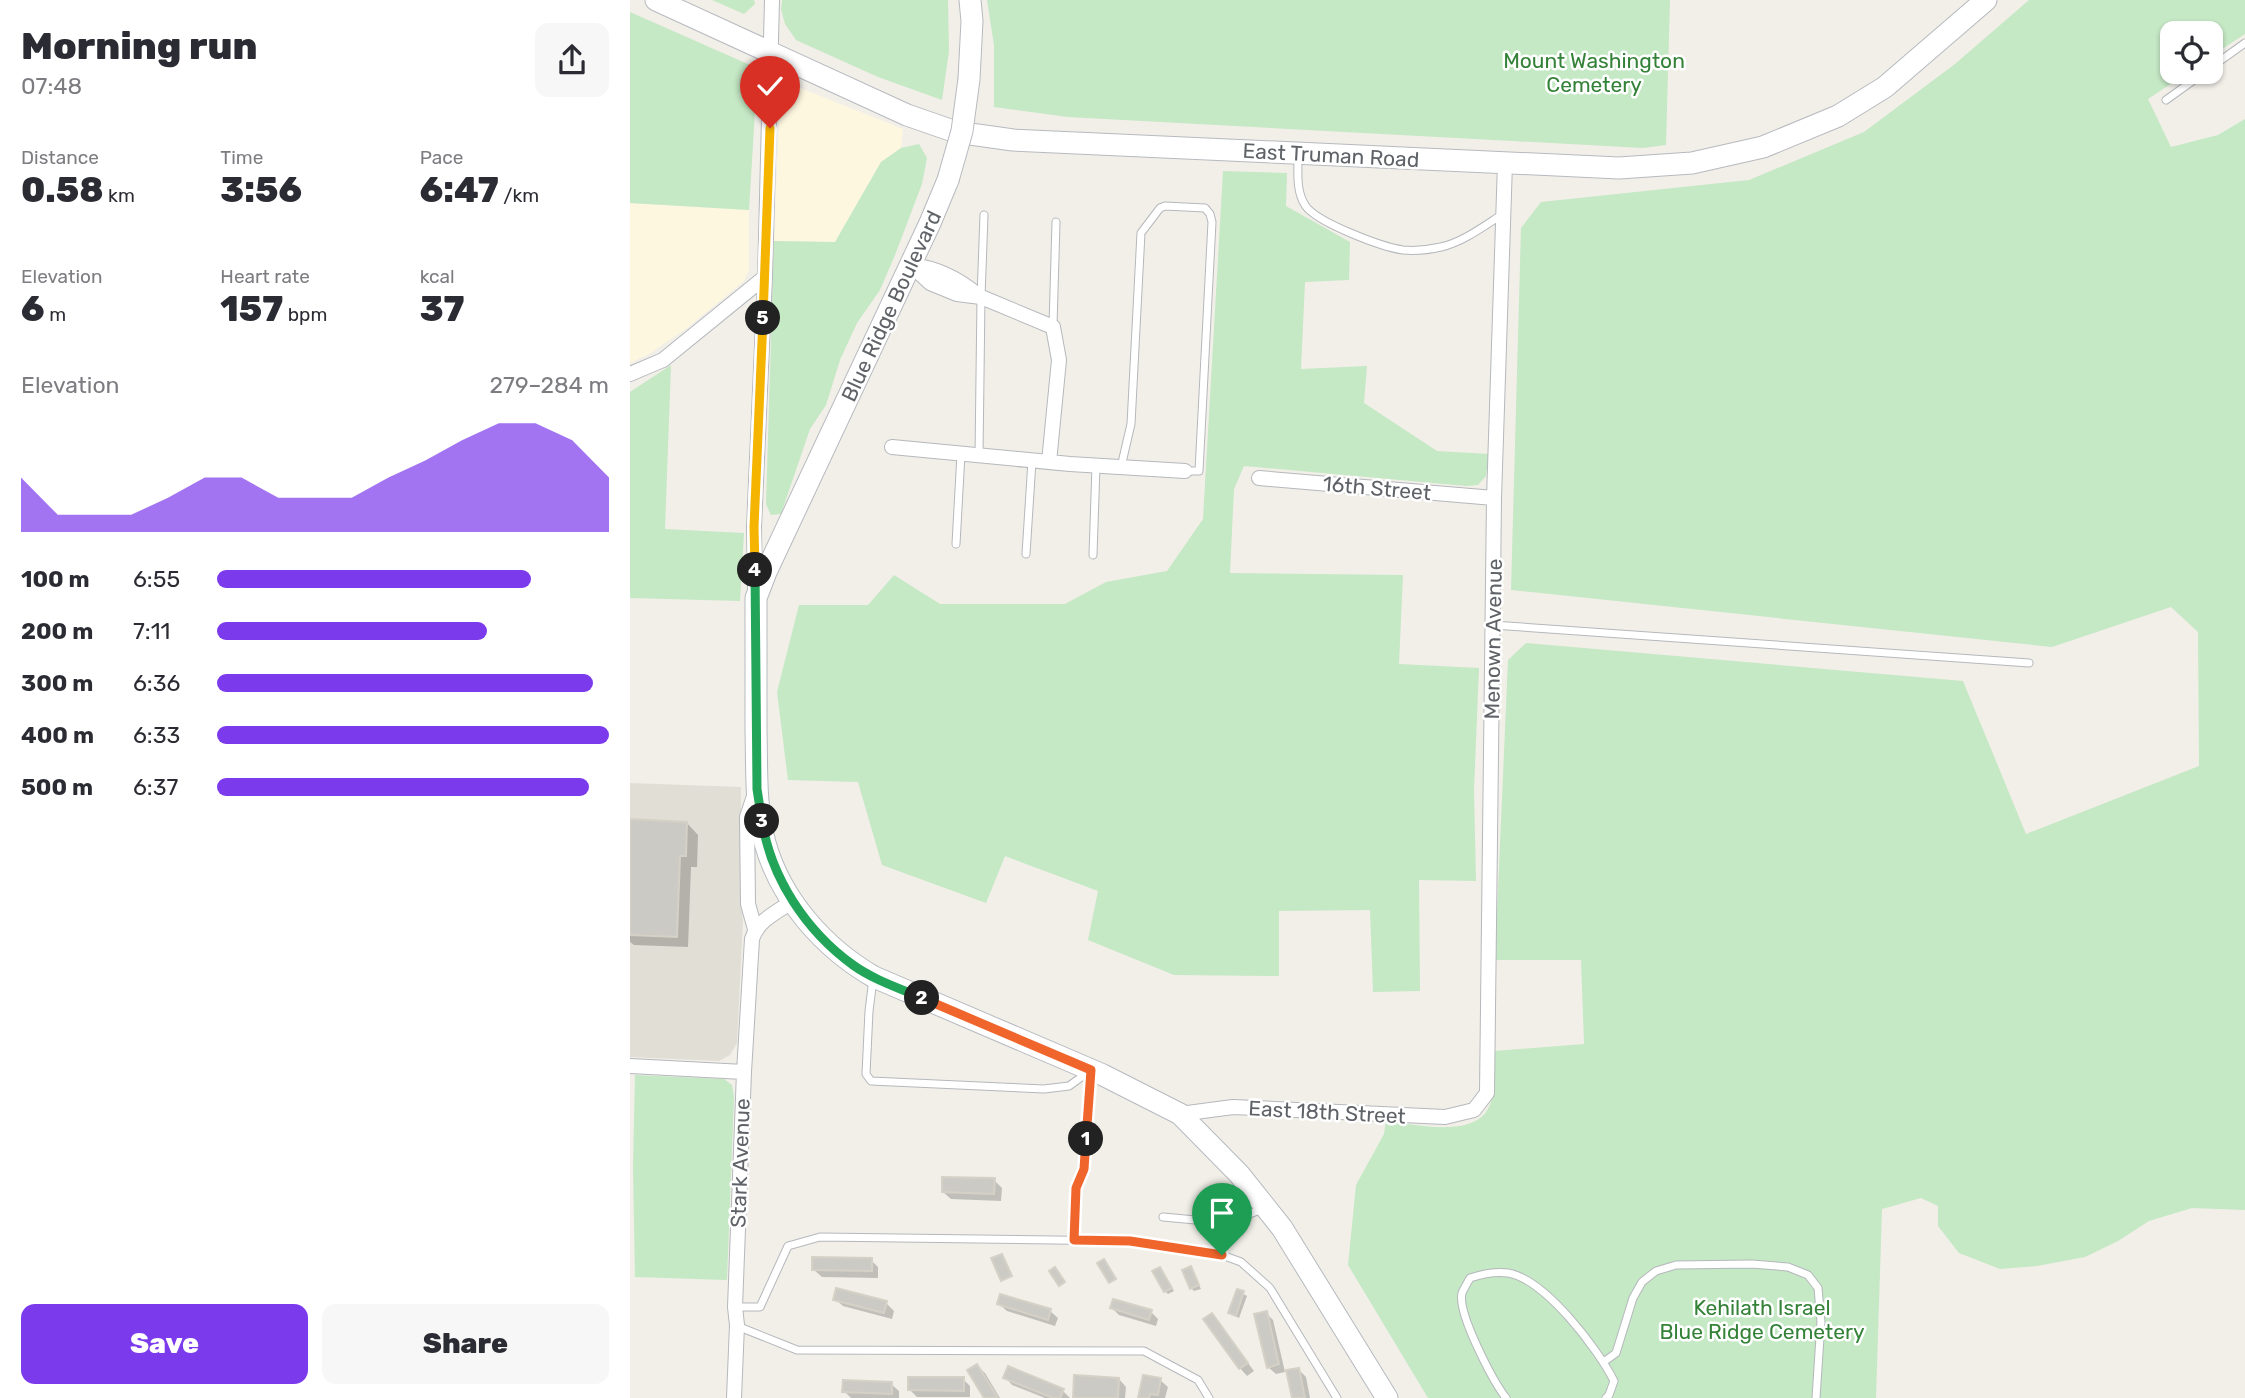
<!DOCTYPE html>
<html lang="en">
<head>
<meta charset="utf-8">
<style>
  :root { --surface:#fff; --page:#f7f7f7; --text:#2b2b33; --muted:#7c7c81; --accent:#7c3aed }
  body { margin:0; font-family:Rubik,sans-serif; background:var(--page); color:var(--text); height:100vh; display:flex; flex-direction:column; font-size:26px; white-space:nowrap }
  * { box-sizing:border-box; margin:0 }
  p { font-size:23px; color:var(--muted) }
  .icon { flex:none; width:38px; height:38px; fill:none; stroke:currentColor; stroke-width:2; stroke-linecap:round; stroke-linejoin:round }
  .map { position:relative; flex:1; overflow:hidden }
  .panel { display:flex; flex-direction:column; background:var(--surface); width:630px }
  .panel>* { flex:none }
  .tools { position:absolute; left:1530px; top:21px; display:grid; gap:14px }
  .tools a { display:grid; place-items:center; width:63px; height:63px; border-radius:14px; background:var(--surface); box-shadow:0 2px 5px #0004; font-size:35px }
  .pin { position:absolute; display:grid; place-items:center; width:60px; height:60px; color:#fff; margin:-72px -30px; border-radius:50% 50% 50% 0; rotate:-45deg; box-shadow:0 0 7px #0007 }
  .pin .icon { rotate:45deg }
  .km { position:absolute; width:35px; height:35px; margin:-18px; border-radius:50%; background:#222; color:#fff; font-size:19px; line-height:35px; text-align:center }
  .round { display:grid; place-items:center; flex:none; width:74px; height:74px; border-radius:14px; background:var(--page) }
  .summary { display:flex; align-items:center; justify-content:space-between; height:119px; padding:0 21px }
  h1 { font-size:38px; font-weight:800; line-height:52px }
  .metrics { display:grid; grid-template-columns:repeat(3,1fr); gap:10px; height:119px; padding:7px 21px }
  .metrics div { display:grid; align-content:center }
  .metrics b { font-size:35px; font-weight:800 }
  .metrics small { font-size:19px; font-weight:400 }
  .metrics p { font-size:19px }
  .chart { height:196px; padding:14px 21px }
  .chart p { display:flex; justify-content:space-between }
  .chart svg { width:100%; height:126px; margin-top:7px; fill:var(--accent); opacity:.7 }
  .primary-button { display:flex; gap:14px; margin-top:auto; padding:14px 21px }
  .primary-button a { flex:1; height:80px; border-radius:14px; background:var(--accent); color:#fff; font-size:28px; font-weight:800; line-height:80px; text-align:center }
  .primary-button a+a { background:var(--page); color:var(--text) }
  ul { padding:0 21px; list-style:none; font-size:23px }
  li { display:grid; grid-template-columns:112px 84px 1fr; align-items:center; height:52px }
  li i { height:18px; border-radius:9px; background:var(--accent) }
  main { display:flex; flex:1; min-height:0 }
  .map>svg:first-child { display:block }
  .commercial { fill:#fef7e0 }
  .education { fill:#e1ded6 }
  .green { fill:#c5e8c5 }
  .shadow { fill:#0003 }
  .building { fill:#cccac5; stroke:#d6d1c6; stroke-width:2 }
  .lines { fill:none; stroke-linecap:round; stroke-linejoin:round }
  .lane-casing { stroke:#b5b8bc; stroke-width:9 }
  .street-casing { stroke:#b5b8bc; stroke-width:16 }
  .secondary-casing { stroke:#b6babf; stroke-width:23 }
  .lane { stroke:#fff; stroke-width:7 }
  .street { stroke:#fff; stroke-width:14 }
  .secondary { stroke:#fff; stroke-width:21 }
  .secondary-bridge-casing { stroke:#b6babf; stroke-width:23; stroke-linecap:butt }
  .secondary-bridge { stroke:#fff; stroke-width:21 }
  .split-1-casing { stroke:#fff; stroke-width:14 }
  .split-2-casing { stroke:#fff; stroke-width:14 }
  .split-3-casing { stroke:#fff; stroke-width:14 }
  .split-4-casing { stroke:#fff; stroke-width:14 }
  .split-5-casing { stroke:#fff; stroke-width:14 }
  .split-6-casing { stroke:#fff; stroke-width:14 }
  .split-1 { stroke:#f0652b; stroke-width:9 }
  .split-2 { stroke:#f0652b; stroke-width:9 }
  .split-3 { stroke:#22a559; stroke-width:9 }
  .split-4 { stroke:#22a559; stroke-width:9 }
  .split-5 { stroke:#f5b400; stroke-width:9 }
  .split-6 { stroke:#f5b400; stroke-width:9 }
  .labels { text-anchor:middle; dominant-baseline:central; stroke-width:5; stroke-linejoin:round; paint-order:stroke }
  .park-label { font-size:21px; fill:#348238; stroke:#fff }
  .street-label { font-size:21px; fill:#5f6368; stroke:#fff }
</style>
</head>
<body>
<main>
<section class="panel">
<div class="summary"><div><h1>Morning run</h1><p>07:48</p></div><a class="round"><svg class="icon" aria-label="share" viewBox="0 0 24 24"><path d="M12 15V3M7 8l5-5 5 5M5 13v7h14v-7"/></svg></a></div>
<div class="metrics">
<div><p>Distance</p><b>0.58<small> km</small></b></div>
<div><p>Time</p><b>3:56</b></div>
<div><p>Pace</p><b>6:47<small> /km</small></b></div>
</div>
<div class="metrics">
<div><p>Elevation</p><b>6<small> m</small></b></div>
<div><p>Heart rate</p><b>157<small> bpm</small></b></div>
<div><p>kcal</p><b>37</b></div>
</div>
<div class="chart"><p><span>Elevation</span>279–284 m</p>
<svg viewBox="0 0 160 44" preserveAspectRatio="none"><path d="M0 44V25L10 38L20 38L30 38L40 32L50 25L60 25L70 32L80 32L90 32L100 25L110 19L120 12L130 6L140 6L150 12L160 25V44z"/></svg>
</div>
<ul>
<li><b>100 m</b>6:55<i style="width:80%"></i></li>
<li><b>200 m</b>7:11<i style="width:69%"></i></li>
<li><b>300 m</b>6:36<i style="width:96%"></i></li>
<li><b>400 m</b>6:33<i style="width:100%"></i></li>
<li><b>500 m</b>6:37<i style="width:95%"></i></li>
</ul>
<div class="primary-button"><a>Save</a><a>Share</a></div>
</section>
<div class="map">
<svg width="1615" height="1398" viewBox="0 0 1615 1398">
  <rect width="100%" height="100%" fill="#f1efe8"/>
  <path class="commercial" d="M168 87 273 129 271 148 251 162 205 242 144 241 150 95 156 88Z
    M0 203 119 210V270L114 281 57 328 19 354 0 363Z"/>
  <path class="education" d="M0 783 111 787 110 895 113 921 107 1043 100 1055 89 1061 0 1057Z"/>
  <path class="green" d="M82 0H124L125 4 114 14Z
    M152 0H318L319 51 312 100 248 77 166 40 155 24 151 9Z
    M357 0H1040L1036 145 1013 148 438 117 364 107V45Z
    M1399 0H1615V34L1580 57V33H1542V72H1559L1518 99 1541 147 1588 135 1615 119V1210L1562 1208 1519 1221 1488 1241 1455 1257 1407 1266 1370 1269 1329 1253 1308 1226V1206L1291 1198 1252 1209 1246 1398H798L718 1265 726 1185 754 1134 756 1121C785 1124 844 1139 859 1107 867 1091 864 1068 864 1051L954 1044 951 960H865L878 660 896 643 1333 681 1396 834 1569 766 1568 632 1541 607 1422 647 881 590 891 228 911 202 1119 180 1234 132 1325 64Z
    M0 12 120 65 127 79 119 210 0 203Z
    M289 144 297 158 292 184 265 255 250 290 227 323 210 360 196 405 180 429 151 514 141 515 136 504 144 241 205 242 251 162 271 148Z
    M593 171 657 173 656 206 720 242 719 280 675 282 671 369 737 366 734 403 807 451 859 454 856 476 848 485 836 486 614 466 604 489 600 573 773 575 769 664 849 668 844 790 846 881 789 880 790 991 743 992 740 910 649 911V976L544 975 458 940 468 891 375 856 356 903 252 865 228 782 158 780 147 692 169 605H238L264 575 310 604H435L476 582 537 571 573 519Z
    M41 365 35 529 114 533 110 601 0 598V392Z
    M5 1075 94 1079 102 1085 104 1097 97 1280 5 1277 3 1167Z"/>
  <path class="shadow" d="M0 821 57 823 68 835 67 867H61L58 947 4 945 0 942Z
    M364 1180 372 1188 371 1201 321 1199 313 1192Z
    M241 1260 248 1267V1278L192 1277 184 1270Z
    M560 1268 571 1289 564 1291 561 1288Z
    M530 1269 544 1291 538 1294 535 1291Z
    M608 1291 617 1296 609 1318 600 1313Z
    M205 1299 256 1303 264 1311 262 1319 213 1306Z
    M369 1304 420 1311 428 1318 425 1326 377 1311Z
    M482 1308 521 1312 528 1319 526 1326 489 1315Z
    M636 1313 643 1320 655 1372 646 1374 638 1367Z
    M582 1315 624 1371 617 1376 610 1368Z
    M347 1366 355 1373 370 1398H356Z
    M668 1369 676 1377 680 1398H664Z
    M375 1377 433 1391 440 1398H415L382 1385Z
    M333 1379 340 1386V1397H287L280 1390Z
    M489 1379 496 1387 495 1398H445Z
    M530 1380 538 1387 535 1398H510Z
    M261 1384 269 1391V1398H221L214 1391Z"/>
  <path class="building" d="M0 819 57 822 56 856H50L47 937 0 935Z
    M312 1177 365 1178 364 1194 312 1192Z
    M372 1254 382 1276 371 1281 361 1258Z
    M182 1257 242 1258V1271L182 1270Z
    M474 1259 486 1279 479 1283 467 1263Z
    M561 1266 569 1285 560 1289 552 1270Z
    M425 1267 435 1282 429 1286 419 1271Z
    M530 1267 542 1288 534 1292 522 1271Z
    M206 1288 257 1301 254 1313 203 1300Z
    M607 1289 614 1291 606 1316 598 1313Z
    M370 1294 421 1309 418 1320 367 1304Z
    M483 1299 522 1310 519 1320 480 1308Z
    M637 1311 649 1364 637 1368 624 1314Z
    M582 1313 618 1363 609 1369 573 1319Z
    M347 1364 368 1398H354L337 1370Z
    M378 1366 434 1389 430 1398H423L373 1378Z
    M669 1368 675 1398H662L656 1370Z
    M444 1375 489 1378 488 1398H443Z
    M513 1375 531 1378 528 1395 520 1394 519 1398H508Z
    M278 1377H334V1391L278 1390Z
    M213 1380 262 1382V1394L212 1392Z"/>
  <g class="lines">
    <defs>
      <path id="lane" d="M1580 68 1615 43
        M1536 100 1575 72
        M668 157C668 173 666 191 675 205 685 222 752 247 773 250 785 251 798 250 811 247 833 242 854 226 873 214
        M423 326 426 222
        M349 455 351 297 354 215
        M491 467 501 424 511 233 530 208 535 206 575 208 580 214 582 222 569 471H555
        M326 544 331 454
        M396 554 402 461
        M463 555 466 466
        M863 625 1399 663
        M243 979 239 1011 236 1074 241 1081 414 1089 439 1086 457 1073
        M533 1217 598 1223 634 1208
        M444 1240 445 1201 446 1188 454 1169 460 1074
        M106 1307H130L158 1246 190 1237 500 1241 592 1255 611 1262 640 1288 707 1398
        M107 1326 167 1350 514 1351 568 1380 579 1398
        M975 1361 986 1353 1003 1298 1012 1282 1026 1271 1046 1265 1122 1264 1158 1267 1178 1275 1188 1288 1191 1322 1186 1398
        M876 1398C863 1381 827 1313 832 1293 834 1288 838 1282 840 1278 852 1274 865 1271 878 1273 915 1279 968 1349 984 1381L979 1395 976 1398"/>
      <path id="street" d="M281 265 300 283 327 294 351 297 423 327 429 360 419 462
        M281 265C308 268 329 279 349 296
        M0 374 33 360 135 277
        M262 447 440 464 555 471
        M629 478 864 498
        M125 590 124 527 135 277 142 0
        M124 796 117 817 118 904 125 929
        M0 1066 114 1072
        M550 1114 603 1107 815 1117 844 1110 857 1093 864 498 875 163
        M104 1398 107 1325 105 1307 114 1072 122 939C128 920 147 912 163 901"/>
      <path id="secondary" d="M26 0 277 115 326 132 383 140 989 168 1062 163 1133 147 1208 116 1255 87 1356 0
        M339 79 342 21 340 0
        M318 180 300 223 136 572 126 598C126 642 126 687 126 731 127 768 125 807 135 843 151 900 194 948 244 977L473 1075 550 1114 609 1174 652 1228 757 1398"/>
    </defs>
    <use href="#lane" class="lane-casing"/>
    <use href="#street" class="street-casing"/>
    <use href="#secondary" class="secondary-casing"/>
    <use href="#lane" class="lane"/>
    <use href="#street" class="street"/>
    <use href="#secondary" class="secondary"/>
    <defs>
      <path id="secondary-bridge" d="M318 180 332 131 339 79"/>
    </defs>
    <use href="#secondary-bridge" class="secondary-bridge-casing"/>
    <use href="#secondary-bridge" class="secondary-bridge"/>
  </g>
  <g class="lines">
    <defs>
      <path id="split-1" d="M456 1139 454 1169 446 1188 444 1240 500 1241 592 1255"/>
      <path id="split-2" d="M292 998 461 1070 456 1139"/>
      <path id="split-3" d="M132 821C141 878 176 931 223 965 244 980 269 988 292 998"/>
      <path id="split-4" d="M125 570 127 789 132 821"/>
      <path id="split-5" d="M125 570 124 527 133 318"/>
      <path id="split-6" d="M133 318 140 128"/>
    </defs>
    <use href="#split-1" class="split-1-casing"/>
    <use href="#split-2" class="split-2-casing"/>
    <use href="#split-3" class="split-3-casing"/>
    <use href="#split-4" class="split-4-casing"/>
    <use href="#split-5" class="split-5-casing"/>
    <use href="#split-6" class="split-6-casing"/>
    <use href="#split-1" class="split-1"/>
    <use href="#split-2" class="split-2"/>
    <use href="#split-3" class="split-3"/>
    <use href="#split-4" class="split-4"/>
    <use href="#split-5" class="split-5"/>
    <use href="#split-6" class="split-6"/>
  </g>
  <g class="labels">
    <g class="park-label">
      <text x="964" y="60">Mount Washington<tspan x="964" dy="24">Cemetery</tspan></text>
      <text x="1132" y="1307">Kehilath Israel<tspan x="1132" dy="24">Blue Ridge Cemetery</tspan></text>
    </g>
    <g class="street-label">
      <text transform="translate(701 155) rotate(3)">East Truman Road</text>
      <text transform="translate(261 306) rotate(-65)">Blue Ridge Boulevard</text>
      <text transform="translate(747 488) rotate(5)">16th Street</text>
      <text transform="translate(863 639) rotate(-89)">Menown Avenue</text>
      <text transform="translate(697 1112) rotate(3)">East 18th Street</text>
      <text transform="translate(110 1163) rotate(-88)">Stark Avenue</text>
    </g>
  </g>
</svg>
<div class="tools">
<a><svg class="icon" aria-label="locate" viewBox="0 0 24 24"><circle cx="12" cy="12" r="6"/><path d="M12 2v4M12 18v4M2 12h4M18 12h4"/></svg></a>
</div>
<div class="pin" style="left:592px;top:1255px;background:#1e9e55"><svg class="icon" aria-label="arrive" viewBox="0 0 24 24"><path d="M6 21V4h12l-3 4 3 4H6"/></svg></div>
<div class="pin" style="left:140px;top:128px;background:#d93025"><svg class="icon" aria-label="check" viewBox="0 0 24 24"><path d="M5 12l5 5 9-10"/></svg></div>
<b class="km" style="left:456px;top:1139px">1</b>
<b class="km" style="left:292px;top:998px">2</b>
<b class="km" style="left:132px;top:821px">3</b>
<b class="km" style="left:125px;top:570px">4</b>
<b class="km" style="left:133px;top:318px">5</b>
</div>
</main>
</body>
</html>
